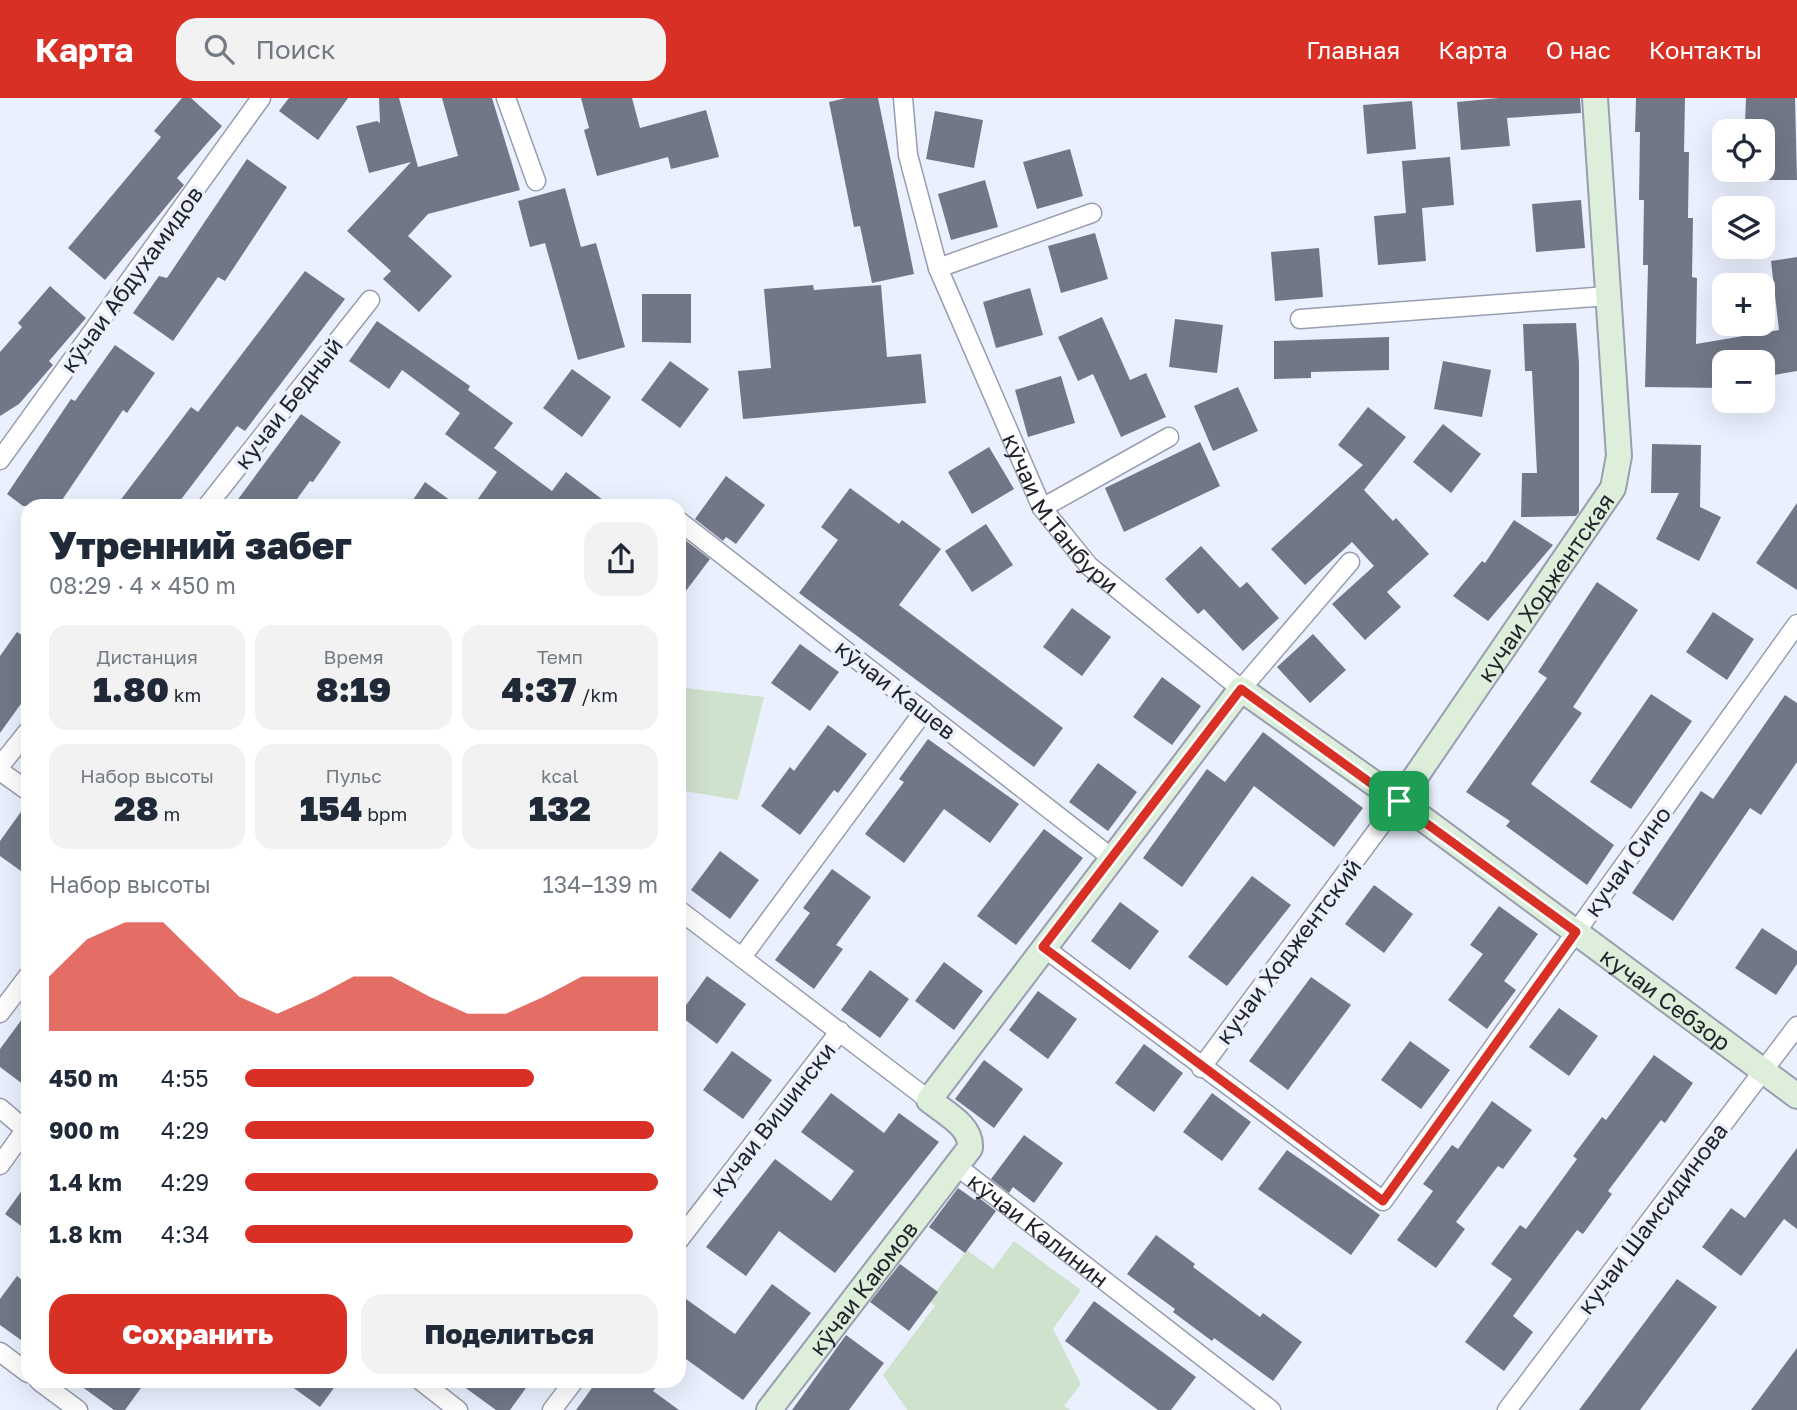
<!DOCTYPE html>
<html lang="ru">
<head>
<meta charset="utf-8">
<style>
  :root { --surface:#fff; --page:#f2f2f3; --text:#1f2937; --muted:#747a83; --accent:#d93025 }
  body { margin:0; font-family:"Golos Text",sans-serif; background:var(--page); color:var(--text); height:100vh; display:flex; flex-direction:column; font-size:26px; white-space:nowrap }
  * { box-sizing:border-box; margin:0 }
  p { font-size:23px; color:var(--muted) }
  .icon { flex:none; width:38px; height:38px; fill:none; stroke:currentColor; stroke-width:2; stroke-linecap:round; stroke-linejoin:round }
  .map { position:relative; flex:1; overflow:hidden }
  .panel { position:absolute; left:21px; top:401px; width:665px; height:889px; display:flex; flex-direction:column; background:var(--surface); border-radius:21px; box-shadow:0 7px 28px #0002 }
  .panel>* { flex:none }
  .tools { position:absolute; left:1712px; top:21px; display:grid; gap:14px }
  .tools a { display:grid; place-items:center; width:63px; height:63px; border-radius:14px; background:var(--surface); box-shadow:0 7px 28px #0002; font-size:35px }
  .pin { position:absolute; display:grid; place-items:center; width:60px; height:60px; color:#fff; margin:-30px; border-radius:14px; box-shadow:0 4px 10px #0006 }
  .round { display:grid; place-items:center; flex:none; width:74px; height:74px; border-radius:21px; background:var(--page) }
  .summary { display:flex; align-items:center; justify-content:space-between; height:119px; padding:0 28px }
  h1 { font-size:38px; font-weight:800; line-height:52px }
  .figures { display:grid; grid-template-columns:repeat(3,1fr); gap:10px; height:119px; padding:7px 28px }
  .figures div { display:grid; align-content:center; border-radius:18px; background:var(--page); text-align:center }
  .figures b { font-size:35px; font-weight:800 }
  .figures small { font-size:19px; font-weight:400 }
  .figures p { font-size:19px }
  .chart { height:196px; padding:14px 28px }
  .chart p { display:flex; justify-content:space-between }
  .chart svg { width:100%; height:126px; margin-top:7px; fill:var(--accent); opacity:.7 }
  .cta { display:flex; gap:14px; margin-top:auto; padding:14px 28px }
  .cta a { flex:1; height:80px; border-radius:21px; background:var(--accent); color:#fff; font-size:28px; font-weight:800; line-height:80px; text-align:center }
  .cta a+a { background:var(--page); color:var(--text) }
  ul { padding:0 28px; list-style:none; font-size:23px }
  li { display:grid; grid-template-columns:112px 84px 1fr; align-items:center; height:52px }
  li i { height:18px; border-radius:9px; background:var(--accent) }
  header { display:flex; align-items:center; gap:42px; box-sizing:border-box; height:98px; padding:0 35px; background:var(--accent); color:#fff }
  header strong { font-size:33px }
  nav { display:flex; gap:38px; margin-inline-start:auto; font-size:24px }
  .search { width:490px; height:63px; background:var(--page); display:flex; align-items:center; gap:18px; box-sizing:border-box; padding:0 24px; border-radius:21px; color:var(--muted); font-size:26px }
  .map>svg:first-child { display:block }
  .green { fill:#cfe2cd }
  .building { fill:#727787 }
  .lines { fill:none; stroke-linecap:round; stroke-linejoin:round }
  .street-casing { stroke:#989eaf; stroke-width:21 }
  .secondary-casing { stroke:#989eaf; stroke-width:28 }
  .street { stroke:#fff; stroke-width:18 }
  .secondary { stroke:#ddeedb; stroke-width:24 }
  .route-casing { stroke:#fff; stroke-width:14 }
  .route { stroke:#d93025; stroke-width:9 }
  .labels { text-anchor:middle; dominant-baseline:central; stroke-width:7; stroke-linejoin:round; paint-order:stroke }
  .street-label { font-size:23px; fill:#22242b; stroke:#ebf0fe }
</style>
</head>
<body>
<header>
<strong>Карта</strong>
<div class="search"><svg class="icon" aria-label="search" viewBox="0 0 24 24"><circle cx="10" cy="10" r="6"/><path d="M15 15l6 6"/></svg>Поиск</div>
<nav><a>Главная</a><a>Карта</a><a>О нас</a><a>Контакты</a></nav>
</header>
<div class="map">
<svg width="1797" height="1312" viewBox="0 0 1797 1312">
  <rect width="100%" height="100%" fill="#ebf0fe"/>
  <path class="green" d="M685 590 764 599 738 702 679 692V591Z
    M1014 1143 1081 1192 1053 1231 1081 1286 1064 1308 1070 1312H907L883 1277 935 1208 929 1203 967 1152 993 1171Z"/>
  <path class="building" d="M182 0H191L222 28 177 80 184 87 105 182 68 150 161 39 154 33Z
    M289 0H348L318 42 279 13Z
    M379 0H399L418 69 458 58 442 0H492L520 92 428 116 408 138 452 178 419 214 383 181 391 173 347 133 411 64 369 75 356 28 377 23 380 25Z
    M581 0H632L640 30 706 12 719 59 671 71 668 59 597 78 584 32 589 30Z
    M846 0H878L914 176 872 185 860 128 854 129 829 4Z
    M1499 0H1580L1581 15 1507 20 1510 48 1461 52 1457 4Z
    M1636 0H1685L1684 54H1689L1688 120H1693L1692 179 1697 180 1696 246 1779 232 1771 163 1797 159V273L1762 279V264H1724V290L1645 289 1648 167H1643L1644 102H1639L1640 34H1635Z
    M1746 0H1795L1797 82H1762V33H1752V24H1745Z
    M1412 3 1416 51 1367 56 1363 7Z
    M935 13 983 22 974 70 926 61Z
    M1070 51 1083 98 1037 111 1023 64Z
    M1450 59 1454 107 1422 110 1426 163 1378 167 1374 118 1406 115 1402 63Z
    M247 61 287 89 225 183 218 179 173 243 133 215 159 178 167 180Z
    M985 82 998 129 951 142 938 96Z
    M565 90 581 149 596 145 625 249 578 262 545 145 530 149 518 103Z
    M1581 102 1585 150 1536 154 1532 106Z
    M1095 135 1108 181 1061 195 1048 148Z
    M1319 150 1323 199 1275 203 1271 154Z
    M305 173 345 201 245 333 237 328 176 408H116L191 309 198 314Z
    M813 187 814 192 881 187 887 259 921 256 926 305 743 321 738 273 771 270 764 191Z
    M50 188 86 220 49 263 53 267 19 306 0 318V254L22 229 18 225Z
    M1030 190 1043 237 996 250 983 204Z
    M642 196H691V245L642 244Z
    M1102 219 1130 282 1146 275 1166 319 1121 339 1093 276 1078 283 1058 239Z
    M1175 221 1223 227 1217 275 1169 269Z
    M377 223 470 288 468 292 513 325 494 350 552 393 566 374 611 408H473L497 374 445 336 460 315 402 272 389 291 349 263Z
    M1576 225 1579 265V414L1576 418 1521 419 1522 375H1537L1532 273H1525L1523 226Z
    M1389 239V272L1311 274V280L1274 281V243Z
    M115 247 155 275 127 315 123 312 58 408H23L7 396 71 301 75 303Z
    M670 263 709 291 680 330 641 302Z
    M1443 263 1491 272 1482 319 1434 311Z
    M572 271 611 299 582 339 543 310Z
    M1061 278 1075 325 1028 339 1015 292Z
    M1238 289 1258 333 1213 353 1194 308Z
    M1368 309 1406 339 1364 392 1393 423 1396 420 1429 456 1387 494 1401 509 1365 542 1332 506 1374 468 1352 444 1305 487 1271 451 1363 367 1338 347Z
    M301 316 341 344 313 384 310 383 292 408H233Z
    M1443 326 1481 356 1451 395 1413 364Z
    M1200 344 1220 388 1124 434 1105 390Z
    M1652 346 1701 347 1700 409 1721 419 1699 463 1656 441 1679 395H1651Z
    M989 349 1014 391 972 416 948 374Z
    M726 378 765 407 736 446 726 439 723 443 695 421Z
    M425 384 458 408H409Z
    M850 390 899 426 902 422 941 451 899 507 1063 630 1034 669 799 495 838 442 821 429Z
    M1797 405V492L1756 465Z
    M1514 422 1553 447 1488 523 1453 498 1482 463 1485 465Z
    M986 426 1013 467 972 494 945 453Z
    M681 439 710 461 679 502V442Z
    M1201 448 1240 490 1247 484 1279 520 1243 553 1204 511 1198 516 1165 481Z
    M1597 484 1638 512 1573 609 1582 615 1531 686 1614 747 1587 787 1506 728 1510 723 1466 694 1547 580 1538 574Z
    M1072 510 1111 539 1082 578 1043 549Z
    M1713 514 1754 541 1727 582 1686 554Z
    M17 534 28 541V596L0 635V558Z
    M1313 536 1346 572 1310 605 1277 569Z
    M800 546 839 574 810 613 771 585Z
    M1162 579 1201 608 1172 647 1133 619Z
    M1651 596 1692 623 1631 711 1590 684Z
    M1785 597 1797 605V664L1761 717 1750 710 1673 823 1632 795 1701 693 1713 701Z
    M828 627 867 656 838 695 834 692 800 737 761 708 790 669 794 673Z
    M1263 634 1363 710 1334 749 1254 688 1182 789 1143 760 1207 671 1225 684Z
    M928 641 1019 706 990 745 944 711 904 765 865 736 904 684 899 681Z
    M1098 665 1137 694 1108 733 1069 704Z
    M28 704V778L0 758V743Z
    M1044 731 1083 760 1016 847 977 818Z
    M720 753 759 782 730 821 691 792Z
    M832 771 871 799 836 847 843 851 814 891 775 862 810 815 803 810Z
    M1252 778 1291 807 1227 888 1188 859Z
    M1374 787 1413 816 1384 855 1345 826Z
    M1120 804 1159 833 1130 872 1091 843Z
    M1499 808 1538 836 1504 883 1516 892 1487 931 1448 902 1483 856 1470 847Z
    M1762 830 1797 853V866L1776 897 1735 870Z
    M944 864 983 893 954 932 915 903Z
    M870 872 909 901 880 940 841 912Z
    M707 878 746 906 717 946 679 917Z
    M1311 879 1351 907 1288 992 1249 963Z
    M1038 893 1077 921 1048 961 1009 932Z
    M1559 910 1598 938 1569 978 1529 949Z
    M28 913V990L0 969V951Z
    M1410 943 1450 972 1421 1011 1381 982Z
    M1144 946 1183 975 1154 1014 1115 985Z
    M732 953 772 982 743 1021 703 992Z
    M1654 957 1693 985 1665 1025 1661 1022 1608 1093 1612 1096 1583 1136 1577 1132 1513 1218 1533 1234 1504 1273 1465 1244 1512 1181 1491 1166 1520 1127 1526 1131 1577 1061 1573 1058 1602 1019 1606 1022Z
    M984 962 1023 991 994 1030 955 1001Z
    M831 995 884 1035 899 1015 939 1044 835 1175 779 1133 746 1178 706 1149 775 1061 831 1103 854 1073 801 1034Z
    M1212 995 1251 1024 1222 1063 1183 1034Z
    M1492 1003 1532 1032 1503 1071 1498 1068 1456 1124 1465 1131 1436 1170 1397 1142 1433 1093 1423 1086 1452 1047 1458 1051Z
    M1024 1037 1063 1065 1034 1105 1013 1089 1009 1095 991 1081Z
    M1797 1050V1131L1784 1121 1741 1178 1702 1149 1731 1110 1745 1120Z
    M1287 1052 1380 1117 1351 1157 1258 1091Z
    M28 1084V1133L5 1116Z
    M958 1090 975 1102 978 1099 996 1113 965 1155 929 1129Z
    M1156 1137 1195 1166 1193 1169 1260 1219 1263 1215 1302 1244 1273 1283 1214 1240 1212 1243 1173 1214 1175 1211 1127 1176Z
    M900 1166 938 1194 909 1233 870 1204Z
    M17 1178 28 1187V1247L0 1227V1201Z
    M1677 1181 1717 1209 1687 1249 1640 1312H1579Z
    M772 1186 811 1215 743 1302 679 1256V1196L735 1236Z
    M1094 1203 1196 1279 1171 1312H1158L1065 1243Z
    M846 1237 884 1265 849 1312H792Z
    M1797 1250V1312H1751Z
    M74 1283H146L125 1312H114Z
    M284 1283H339L320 1309Z
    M456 1283H531L510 1312H496Z
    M597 1283H661L653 1293 679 1312H576Z"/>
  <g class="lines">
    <defs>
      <g id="street">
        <path d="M506 0 536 83"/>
        <path id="s1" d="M903 0 908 57 938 170 1042 410 1089 468 1241 591 1350 464"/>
        <path d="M938 170 1092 115"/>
        <path d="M1300 221 1608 198"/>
        <path d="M0 362 261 0"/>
        <path d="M207 408 370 202"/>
        <path d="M1042 410 1169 339"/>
        <path d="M679 423 1112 760"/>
        <path d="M0 668 28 633"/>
        <path d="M0 673 28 693"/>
        <path d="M679 812 929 1002"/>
        <path d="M1043 849 1383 1103 1797 526"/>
        <path d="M742 859 924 613"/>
        <path d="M0 915 28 878"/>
        <path d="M1201 970 1399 703"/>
        <path d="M0 1010 28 1034"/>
        <path d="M0 1067 25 1032"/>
        <path id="s2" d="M958 1069 1271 1312"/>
        <path d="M679 1142 840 933"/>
        <path d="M0 1254 28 1275"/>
        <path d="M39 1283 78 1312"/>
        <path d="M421 1283 458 1312"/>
        <path d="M552 1312 574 1283"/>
        <path d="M1507 1312 1797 928"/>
      </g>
      <g id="secondary">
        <path id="s3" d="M1399 703 1613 390 1619 358 1595 0"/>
        <path id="s4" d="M769 1312 970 1050C972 1028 945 1015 929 1002L1241 591 1399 703 1797 998"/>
      </g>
    </defs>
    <use href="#street" class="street-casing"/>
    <use href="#secondary" class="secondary-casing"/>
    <use href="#street" class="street"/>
    <use href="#secondary" class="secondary"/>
  </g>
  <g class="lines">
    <defs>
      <path id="route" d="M1241 591 1576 834 1383 1103 1043 849Z"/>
    </defs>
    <use href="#route" class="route-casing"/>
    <use href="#route" class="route"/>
  </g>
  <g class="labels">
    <g class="street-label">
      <text transform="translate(131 181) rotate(-54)">кӯчаи Абдухамидов</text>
      <text transform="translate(288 305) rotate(-52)">кучаи Бедный</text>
      <text stroke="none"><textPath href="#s1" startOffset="450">кӯчаи М.Танбури</textPath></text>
      <text stroke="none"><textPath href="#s3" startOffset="259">кучаи Ходжентская</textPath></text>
      <text transform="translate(896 591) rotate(38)">кӯчаи Кашев</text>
      <text transform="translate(1627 763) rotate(-54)">кучаи Сино</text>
      <text transform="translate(1288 853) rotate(-53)">кучаи Ходжентский</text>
      <text stroke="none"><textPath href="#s4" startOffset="1438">кучаи Себзор</textPath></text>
      <text transform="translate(772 1021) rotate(-52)">кучаи Вишински</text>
      <text transform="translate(1652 1120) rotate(-53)">кучаи Шамсидинова</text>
      <text stroke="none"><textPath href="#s2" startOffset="102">кӯчаи Калинин</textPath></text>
      <text stroke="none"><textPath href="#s4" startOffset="154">кӯчаи Каюмов</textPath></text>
    </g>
  </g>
</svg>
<div class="tools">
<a><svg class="icon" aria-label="locate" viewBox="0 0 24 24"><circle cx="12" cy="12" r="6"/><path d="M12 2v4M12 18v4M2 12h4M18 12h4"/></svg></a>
<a><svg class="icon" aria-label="layers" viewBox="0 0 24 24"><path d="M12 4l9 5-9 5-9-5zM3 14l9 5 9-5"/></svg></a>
<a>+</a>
<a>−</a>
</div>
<div class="pin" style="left:1399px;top:703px;background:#1e9e55"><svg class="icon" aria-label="arrive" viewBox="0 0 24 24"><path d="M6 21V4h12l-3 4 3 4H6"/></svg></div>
<section class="panel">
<div class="summary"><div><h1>Утренний забег</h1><p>08:29 · 4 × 450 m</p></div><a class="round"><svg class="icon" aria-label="share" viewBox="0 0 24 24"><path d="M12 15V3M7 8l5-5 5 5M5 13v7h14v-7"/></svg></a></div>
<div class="figures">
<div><p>Дистанция</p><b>1.80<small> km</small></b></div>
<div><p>Время</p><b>8:19</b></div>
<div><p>Темп</p><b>4:37<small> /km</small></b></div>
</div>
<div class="figures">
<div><p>Набор высоты</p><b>28<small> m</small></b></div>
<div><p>Пульс</p><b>154<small> bpm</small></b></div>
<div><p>kcal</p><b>132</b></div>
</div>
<div class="chart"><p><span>Набор высоты</span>134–139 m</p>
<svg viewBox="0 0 160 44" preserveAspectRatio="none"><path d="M0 44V25L10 12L20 6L30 6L40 19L50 32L60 38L70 32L80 25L90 25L100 32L110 38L120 38L130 32L140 25L150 25L160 25V44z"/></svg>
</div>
<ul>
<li><b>450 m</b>4:55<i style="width:70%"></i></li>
<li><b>900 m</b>4:29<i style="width:99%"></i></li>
<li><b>1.4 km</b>4:29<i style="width:100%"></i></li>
<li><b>1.8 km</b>4:34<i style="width:94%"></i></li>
</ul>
<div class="cta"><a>Сохранить</a><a>Поделиться</a></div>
</section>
</div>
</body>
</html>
